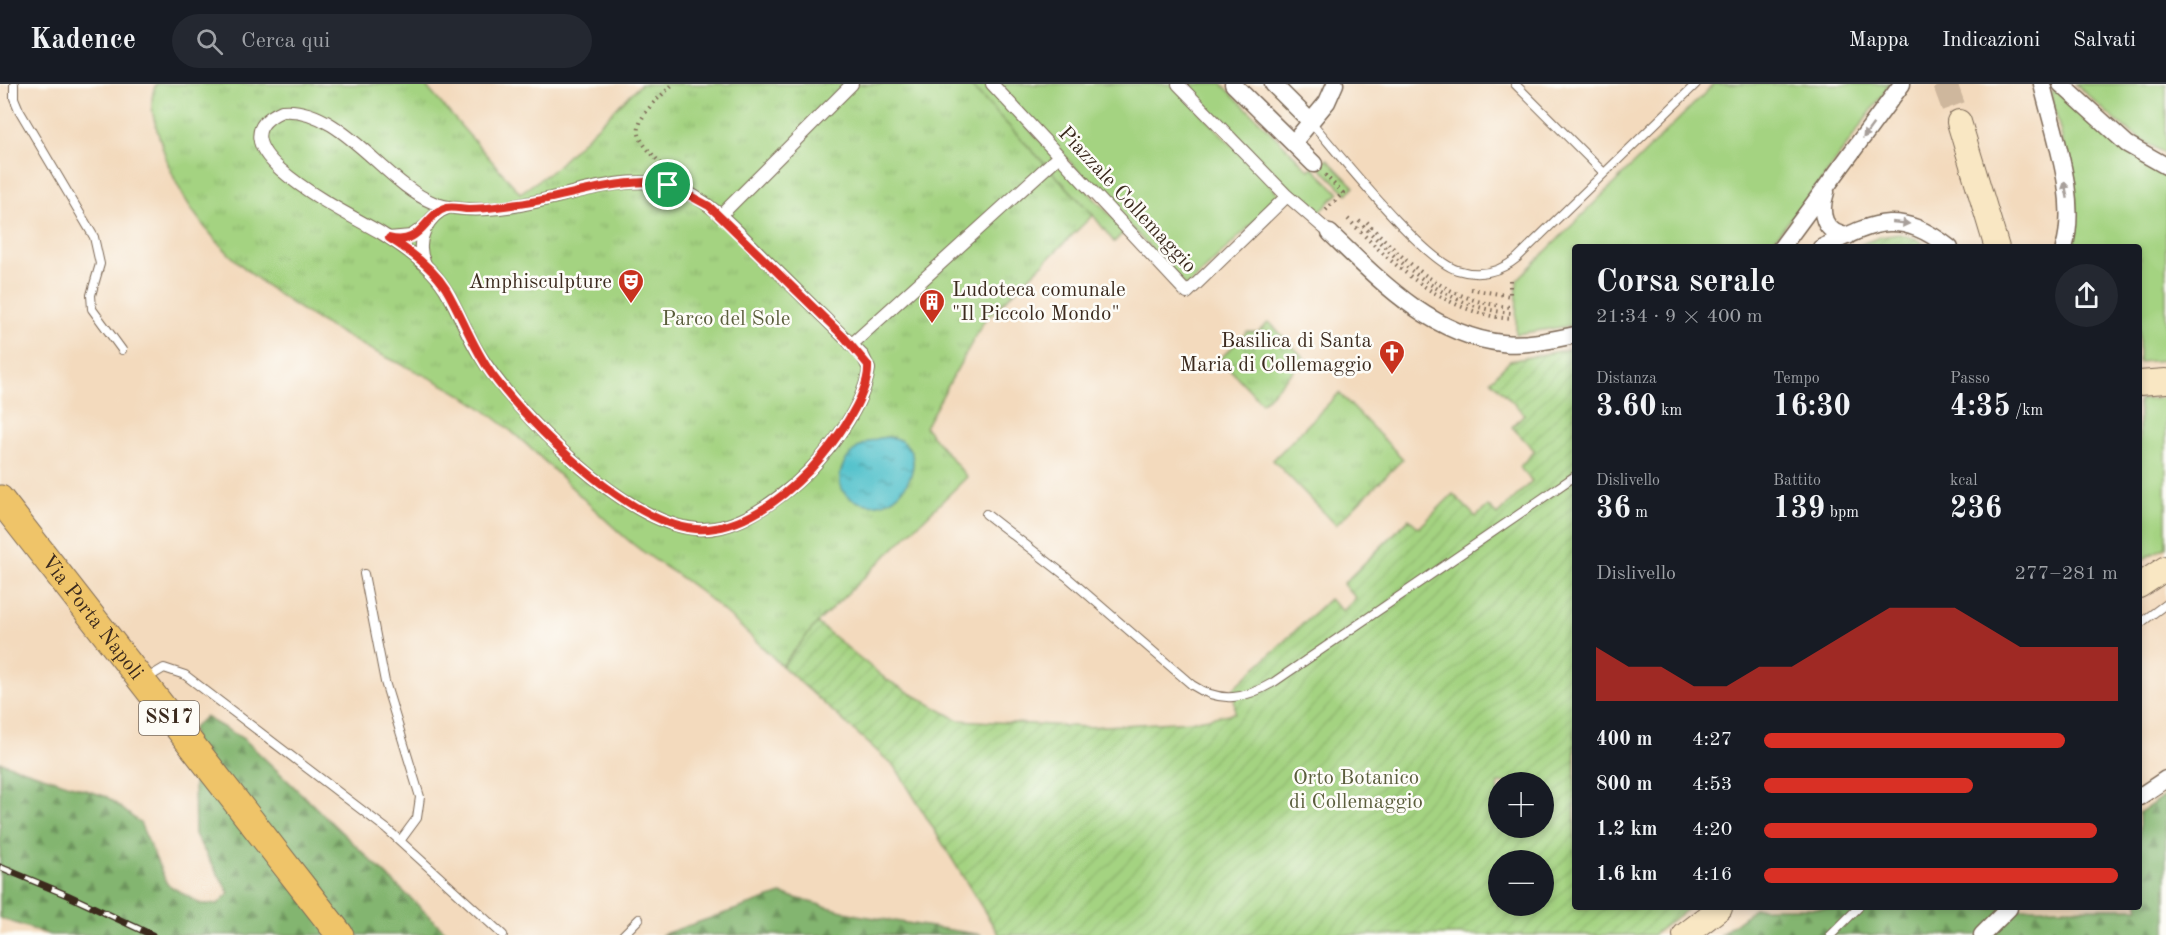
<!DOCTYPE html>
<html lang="it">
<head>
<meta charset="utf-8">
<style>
  :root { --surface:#171b24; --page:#242831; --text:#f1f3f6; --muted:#9ea1a6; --line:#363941; --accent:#d93025 }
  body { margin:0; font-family:"Old Standard TT",serif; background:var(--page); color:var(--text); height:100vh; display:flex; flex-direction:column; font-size:22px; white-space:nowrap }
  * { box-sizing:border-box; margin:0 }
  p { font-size:20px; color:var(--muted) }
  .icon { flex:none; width:33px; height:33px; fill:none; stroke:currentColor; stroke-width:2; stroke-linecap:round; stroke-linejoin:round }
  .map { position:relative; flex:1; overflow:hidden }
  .drawer { position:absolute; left:1572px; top:160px; width:570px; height:666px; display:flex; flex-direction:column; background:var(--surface); border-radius:6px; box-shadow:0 3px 9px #0003 }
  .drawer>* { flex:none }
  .fabs { position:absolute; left:1488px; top:688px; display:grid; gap:12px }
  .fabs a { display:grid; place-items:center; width:66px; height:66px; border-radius:50%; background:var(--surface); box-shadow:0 3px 9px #0003; font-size:30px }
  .pin { position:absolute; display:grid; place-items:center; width:51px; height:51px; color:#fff; margin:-26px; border:3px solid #fff; border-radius:50%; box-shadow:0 2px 6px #0007 }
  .round { display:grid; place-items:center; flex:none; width:63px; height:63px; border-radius:32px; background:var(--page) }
  .summary { display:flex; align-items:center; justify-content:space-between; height:102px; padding:0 24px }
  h1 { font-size:33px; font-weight:700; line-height:45px }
  .stats { display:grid; grid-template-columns:repeat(3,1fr); gap:9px; height:102px; padding:6px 24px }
  .stats div { display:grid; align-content:center }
  .stats b { font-size:30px; font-weight:700 }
  .stats small { font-size:16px; font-weight:400 }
  .stats p { font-size:16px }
  .chart { height:168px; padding:12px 24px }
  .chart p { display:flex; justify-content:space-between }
  .chart svg { width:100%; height:108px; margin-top:6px; fill:var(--accent); opacity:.7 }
  ul { padding:0 24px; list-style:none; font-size:20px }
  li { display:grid; grid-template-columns:96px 72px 1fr; align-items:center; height:45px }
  li i { height:15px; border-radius:8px; background:var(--accent) }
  header { display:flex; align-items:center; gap:36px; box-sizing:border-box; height:84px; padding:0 30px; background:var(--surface); border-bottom:2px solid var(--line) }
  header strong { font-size:28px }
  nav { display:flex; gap:33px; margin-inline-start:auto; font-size:21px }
  .search { width:420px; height:54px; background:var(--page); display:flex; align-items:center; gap:15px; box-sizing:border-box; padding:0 21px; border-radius:33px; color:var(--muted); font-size:22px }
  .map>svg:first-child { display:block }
  .grass { fill:#a4d381; stroke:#707e50; stroke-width:1.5 }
  .forest { fill:url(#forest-firs); stroke:#5f7046; stroke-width:1.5 }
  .park { fill:url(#park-tufts); stroke:#707e50; stroke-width:1.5 }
  .garden { fill:url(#garden-furrows); stroke:#707e50; stroke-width:1.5; fill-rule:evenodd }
  .water { fill:url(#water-ripples); stroke:#487675; stroke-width:1.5 }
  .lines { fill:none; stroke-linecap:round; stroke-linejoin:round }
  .secondary-tunnel { stroke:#ceb79d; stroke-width:24; stroke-dasharray:24 12; stroke-linecap:butt }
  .service-casing { stroke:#7b6856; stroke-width:10 }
  .pedestrian-casing { stroke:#7b6856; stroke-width:14 }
  .minor-casing { stroke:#7b6856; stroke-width:19 }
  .secondary-casing { stroke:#7b6856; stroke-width:26 }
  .primary-casing { stroke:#7b6856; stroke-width:29 }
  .path { stroke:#7b6856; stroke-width:4; stroke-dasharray:1.5 4.5; stroke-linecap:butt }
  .service { stroke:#fff; stroke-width:8 }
  .pedestrian { stroke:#fff; stroke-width:12 }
  .minor { stroke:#fff; stroke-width:16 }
  .secondary { stroke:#f9e7c3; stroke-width:24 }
  .primary { stroke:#efc469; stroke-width:27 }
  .rail-casing { stroke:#3b2a1e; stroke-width:7 }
  .rail { stroke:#fdfcf7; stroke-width:4.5; stroke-dasharray:14; stroke-linecap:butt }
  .oneway { fill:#a79f9a }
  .route-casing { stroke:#fff; stroke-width:12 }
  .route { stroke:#d93025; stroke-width:8 }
  .labels { text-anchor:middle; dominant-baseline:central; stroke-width:5; stroke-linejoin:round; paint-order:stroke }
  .shield { fill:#fdfcf7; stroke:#75695f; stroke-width:1.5 }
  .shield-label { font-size:20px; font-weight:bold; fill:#3b2a1e }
  .street-label { font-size:21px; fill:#3b2a1e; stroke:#fdfcf7 }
  .poi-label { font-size:21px; fill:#3b2a1e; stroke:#fdfcf7; text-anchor:end }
  .park-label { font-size:21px; fill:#5a5d3c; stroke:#fdfcf7 }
</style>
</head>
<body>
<header>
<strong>Kadence</strong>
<div class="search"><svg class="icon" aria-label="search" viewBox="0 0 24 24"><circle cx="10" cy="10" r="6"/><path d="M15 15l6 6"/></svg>Cerca qui</div>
<nav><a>Mappa</a><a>Indicazioni</a><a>Salvati</a></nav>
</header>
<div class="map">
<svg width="2166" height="851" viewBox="0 0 2166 851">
  <defs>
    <pattern id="forest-firs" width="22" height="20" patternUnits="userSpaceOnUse" patternTransform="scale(1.5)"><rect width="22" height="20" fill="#83b56f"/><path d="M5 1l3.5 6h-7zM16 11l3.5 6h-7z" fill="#6c935b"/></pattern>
    <pattern id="park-tufts" width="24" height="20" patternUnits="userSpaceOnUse" patternTransform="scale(1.5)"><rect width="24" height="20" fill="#a4d381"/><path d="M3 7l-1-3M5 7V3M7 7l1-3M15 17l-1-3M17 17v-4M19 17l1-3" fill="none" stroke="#8eb56f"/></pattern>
    <pattern id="garden-furrows" width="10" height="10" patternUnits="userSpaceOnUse" patternTransform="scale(1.5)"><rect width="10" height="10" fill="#a4d381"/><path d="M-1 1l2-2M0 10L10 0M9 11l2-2" fill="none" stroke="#8eb56f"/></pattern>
    <pattern id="water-ripples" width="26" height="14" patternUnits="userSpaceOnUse" patternTransform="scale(1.5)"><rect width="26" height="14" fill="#54c2cc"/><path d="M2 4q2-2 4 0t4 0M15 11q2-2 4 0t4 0" fill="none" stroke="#479ea5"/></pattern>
  </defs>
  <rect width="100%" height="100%" fill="#fdfcf7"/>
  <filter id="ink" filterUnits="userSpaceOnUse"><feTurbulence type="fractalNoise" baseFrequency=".0167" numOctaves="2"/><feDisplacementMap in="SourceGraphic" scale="12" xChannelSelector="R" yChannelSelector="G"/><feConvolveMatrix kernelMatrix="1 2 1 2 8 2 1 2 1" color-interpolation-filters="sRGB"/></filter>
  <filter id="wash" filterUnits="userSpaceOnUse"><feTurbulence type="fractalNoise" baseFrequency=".008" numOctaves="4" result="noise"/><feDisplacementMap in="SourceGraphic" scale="24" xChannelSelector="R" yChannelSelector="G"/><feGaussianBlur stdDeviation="1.35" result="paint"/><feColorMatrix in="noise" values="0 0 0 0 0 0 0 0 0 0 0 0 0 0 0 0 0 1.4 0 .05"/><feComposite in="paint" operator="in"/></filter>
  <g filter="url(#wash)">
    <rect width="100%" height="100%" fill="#f3dabd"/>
    <path class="grass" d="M969 0H987L1125 147 1114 158 1093 131Z
      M997 0H1173L1281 112 1187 203Z
      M1183 0H1222L1309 86 1312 83 1339 109 1320 127 1289 109Z
      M1714 0H1890L1823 95 1768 163 1575 164V241L1516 250 1517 196Z
      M2075 0H2166V71L2124 44Z
      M2054 5 2135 72 2166 91V276L2139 278V164L2073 163C2084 122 2061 53 2051 10Z
      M1327 75 1354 103 1347 110 1319 82Z
      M2166 314V463L2139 477V316Z"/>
    <path class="forest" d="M205 633 244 655 449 851H50L0 834V678L107 713 140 739 167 800 200 820H218L229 809 195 751 193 644Z
      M2166 711V851H1720L1755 824H2139V729Z
      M781 810 857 831 982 851H661Z"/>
    <path class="park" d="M156 0H424L520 109 552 87 641 0H969L1093 131 984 237 925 343 967 393 817 539 782 582C755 556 728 529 698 506 676 488 650 475 628 456 578 413 534 361 480 323 445 298 406 284 368 264 284 220 192 162 163 65 157 44 146 21 156 0Z
      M1269 238 1305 275 1262 319 1220 275 1247 248H1258Z
      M1339 309 1403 375 1336 441 1273 376Z"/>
    <path class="garden" d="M1899 150 1916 155 1928 163H1854L1880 153Z
      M1575 264V824H1688L1653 851H999L896 684 782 582 817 539 887 596 958 636 1087 643 1193 637 1235 629 1234 604 1329 515 1343 527 1356 514 1343 500 1409 435 1419 444 1453 410 1476 433 1488 422 1497 431 1532 397 1519 383 1535 367 1512 343 1524 330 1491 296 1510 277ZM1498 699H1544V744H1498ZM1498 777H1544V822H1498Z"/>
    <path class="water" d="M888 353C935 358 909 427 867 420 817 412 843 355 888 353Z"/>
  </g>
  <g filter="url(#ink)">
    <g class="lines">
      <path class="secondary-tunnel" d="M1945 0 1959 38"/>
      <defs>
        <path id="service" d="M14 0V14L19 26 94 153 100 180 91 211 92 225 122 266
          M1515 0 1604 89
          M1311 38C1339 70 1422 175 1457 186 1479 193 1500 188 1517 174L1696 0
          M986 430 1066 492 1192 601C1221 620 1245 615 1274 598L1575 392
          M364 490 385 598 420 713 417 734 400 757
          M2139 540 2166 520
          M144 596 164 584 185 591 388 746 503 851
          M623 851 639 835
          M1831 851 1858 824"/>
        <path id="pedestrian" d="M992 0 1187 209 1287 112
          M1178 0 1285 110 1330 149
          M282 27C341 22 385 100 434 119 475 134 528 120 568 110 601 102 637 93 671 102 713 114 745 157 776 186 805 215 834 243 863 272L869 285C862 330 816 386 780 412 756 430 728 447 697 445 625 441 515 328 479 270 462 243 454 211 432 188 417 172 399 160 381 149 357 134 202 62 282 27Z
          M720 132 852 0
          M389 154 411 152 427 141
          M425 180C414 158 427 130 450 123
          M851 261 1059 72"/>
        <path id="minor" d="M1233 0 1314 80
          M1273 0 1311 38
          M2042 0C2053 48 2079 115 2064 164
          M2061 0 2127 60 2166 82
          M1293 59 1327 18 1335 0
          M1826 108C1819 129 1823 149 1848 152
          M1330 149C1379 196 1431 251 1502 259 1526 262 1551 256 1575 251
          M1781 164 1902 0
          M1821 164C1875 138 1898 124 1950 164
          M2139 713 2166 695
          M1982 851 2009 824"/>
        <path id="secondary" d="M1959 38 1997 164
          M2139 299 2166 297
          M2139 502 2166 484
          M1685 851 1720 824"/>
        <g id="primary">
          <path id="s1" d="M0 415 340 851"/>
        </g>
      </defs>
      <use href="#service" class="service-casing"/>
      <use href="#pedestrian" class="pedestrian-casing"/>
      <use href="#minor" class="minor-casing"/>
      <use href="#secondary" class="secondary-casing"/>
      <use href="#primary" class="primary-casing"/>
      <path class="path" d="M664 85C658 75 649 68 643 59 627 37 660 14 673 0
        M1325 91 1343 109 1326 126
        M1348 135C1394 182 1444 230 1513 235
        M1359 137C1402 182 1446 224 1512 229
        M1367 138C1408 181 1449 219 1512 223
        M1471 205 1510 212V196"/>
      <use href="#service" class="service"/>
      <use href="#pedestrian" class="pedestrian"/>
      <use href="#minor" class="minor"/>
      <use href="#secondary" class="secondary"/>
      <use href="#primary" class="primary"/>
      <defs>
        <path id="rail" d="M0 783 67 811 152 851"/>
      </defs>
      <use href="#rail" class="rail-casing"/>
      <use href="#rail" class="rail"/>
    </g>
    <defs><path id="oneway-solid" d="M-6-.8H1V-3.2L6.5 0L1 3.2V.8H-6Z" transform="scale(1.5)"/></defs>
    <g class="oneway">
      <use href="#oneway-solid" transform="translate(1868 47) rotate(126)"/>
      <use href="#oneway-solid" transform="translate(2066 106) rotate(-101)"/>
      <use href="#oneway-solid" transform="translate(1901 139) rotate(6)"/>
    </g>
  </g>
  <g class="lines" filter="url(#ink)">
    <defs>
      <path id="route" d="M646 98 672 102 709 122 844 253 868 281C870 313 831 363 810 386 782 415 739 448 696 445 629 440 529 341 491 289 472 262 462 232 446 205 433 184 410 167 389 154 421 163 424 131 446 124 454 122 462 125 469 125 486 125 503 122 519 120 562 114 602 99 646 98Z"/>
    </defs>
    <use href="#route" class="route-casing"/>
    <use href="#route" class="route"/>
  </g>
  <defs>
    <symbol id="theatre-pin" viewBox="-11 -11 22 30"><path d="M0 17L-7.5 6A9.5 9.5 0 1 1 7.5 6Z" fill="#c8321e" stroke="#fdfcf7"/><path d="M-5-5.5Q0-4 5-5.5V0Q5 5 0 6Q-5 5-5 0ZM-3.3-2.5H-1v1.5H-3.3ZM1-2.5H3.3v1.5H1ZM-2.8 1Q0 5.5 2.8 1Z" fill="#fff"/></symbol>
    <symbol id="building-pin" viewBox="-11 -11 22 30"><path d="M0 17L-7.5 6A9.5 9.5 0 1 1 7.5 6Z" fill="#c8321e" stroke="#fdfcf7"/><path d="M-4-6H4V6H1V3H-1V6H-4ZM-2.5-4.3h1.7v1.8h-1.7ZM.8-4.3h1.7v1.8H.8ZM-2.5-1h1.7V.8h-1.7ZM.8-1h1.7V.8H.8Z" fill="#fff"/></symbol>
    <symbol id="church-pin" viewBox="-11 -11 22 30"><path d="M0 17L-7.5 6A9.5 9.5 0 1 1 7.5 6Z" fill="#c8321e" stroke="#fdfcf7"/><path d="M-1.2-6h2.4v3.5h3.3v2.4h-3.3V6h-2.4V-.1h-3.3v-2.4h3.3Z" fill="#fff"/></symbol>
  </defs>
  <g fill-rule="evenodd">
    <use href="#theatre-pin" x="616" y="183" width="30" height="40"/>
    <use href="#building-pin" x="917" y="203" width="30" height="40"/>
    <use href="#church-pin" x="1377" y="254" width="30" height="40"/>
  </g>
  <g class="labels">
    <rect class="shield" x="139" y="617" width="60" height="34" rx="4.5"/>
    <g class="shield-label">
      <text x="169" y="634">SS17</text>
    </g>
    <g class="street-label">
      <text transform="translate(1127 116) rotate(47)">Piazzale Collemaggio</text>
      <text stroke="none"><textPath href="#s1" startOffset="150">Via Porta Napoli</textPath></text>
    </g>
    <g class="poi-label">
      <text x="612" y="198">Amphisculpture</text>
      <text x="952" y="206" text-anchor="start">Ludoteca comunale<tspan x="952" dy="24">"Il Piccolo Mondo"</tspan></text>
      <text x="1372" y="257">Basilica di Santa<tspan x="1372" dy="24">Maria di Collemaggio</tspan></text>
    </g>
    <g class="park-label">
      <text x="726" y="235">Parco del Sole</text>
      <text x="1356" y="694">Orto Botanico<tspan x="1356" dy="24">di Collemaggio</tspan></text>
    </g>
  </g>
</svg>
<div class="fabs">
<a>+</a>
<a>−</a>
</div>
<div class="pin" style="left:668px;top:101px;background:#1e9e55"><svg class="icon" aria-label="arrive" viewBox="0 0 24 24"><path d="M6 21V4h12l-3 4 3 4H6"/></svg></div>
<section class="drawer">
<div class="summary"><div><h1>Corsa serale</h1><p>21:34 · 9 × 400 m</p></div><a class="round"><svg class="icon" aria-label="share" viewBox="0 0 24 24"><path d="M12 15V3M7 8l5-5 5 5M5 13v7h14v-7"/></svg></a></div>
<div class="stats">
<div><p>Distanza</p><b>3.60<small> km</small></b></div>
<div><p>Tempo</p><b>16:30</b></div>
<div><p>Passo</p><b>4:35<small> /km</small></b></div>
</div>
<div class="stats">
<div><p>Dislivello</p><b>36<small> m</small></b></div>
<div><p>Battito</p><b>139<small> bpm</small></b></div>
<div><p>kcal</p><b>236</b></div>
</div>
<div class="chart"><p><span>Dislivello</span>277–281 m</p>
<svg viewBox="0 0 160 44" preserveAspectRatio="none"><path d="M0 44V22L10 30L20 30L30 38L40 38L50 30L60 30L70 22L80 14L90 6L100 6L110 6L120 14L130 22L140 22L150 22L160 22V44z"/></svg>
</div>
<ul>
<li><b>400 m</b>4:27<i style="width:85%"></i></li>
<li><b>800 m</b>4:53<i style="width:59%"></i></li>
<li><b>1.2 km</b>4:20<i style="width:94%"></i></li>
<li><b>1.6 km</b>4:16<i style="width:100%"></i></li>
</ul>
</section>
</div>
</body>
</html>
